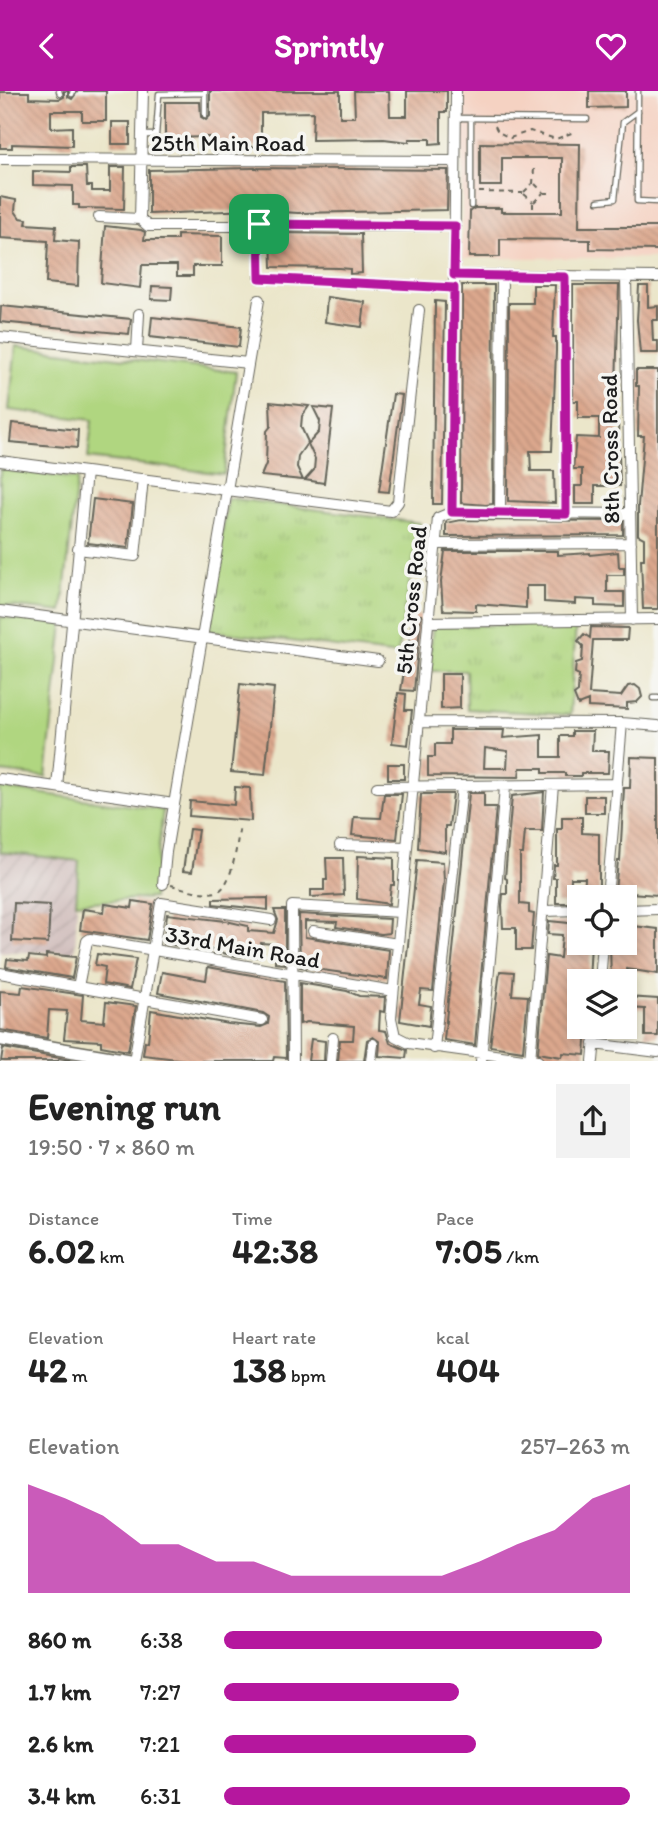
<!DOCTYPE html>
<html lang="en">
<head>
<meta charset="utf-8">
<style>
  :root { --surface:#fff; --page:#f2f2f2; --text:#222; --muted:#767676; --accent:#b5179e }
  body { margin:0; font-family:Itim,sans-serif; background:var(--page); color:var(--text); height:100vh; display:flex; flex-direction:column; font-size:26px; white-space:nowrap }
  * { box-sizing:border-box; margin:0 }
  p { font-size:23px; color:var(--muted) }
  .icon { flex:none; width:38px; height:38px; fill:none; stroke:currentColor; stroke-width:2; stroke-linecap:round; stroke-linejoin:round }
  .map { position:relative; height:970px; overflow:hidden }
  .drawer { display:flex; flex-direction:column; background:var(--surface); flex:1 }
  .drawer>* { flex:none }
  .fabs { position:absolute; left:567px; top:794px; display:grid; gap:14px }
  .fabs a { display:grid; place-items:center; width:70px; height:70px; border-radius:0px; background:var(--surface); box-shadow:0 4px 10px #0003; font-size:35px }
  .pin { position:absolute; display:grid; place-items:center; width:60px; height:60px; color:#fff; margin:-30px; border-radius:14px; box-shadow:0 4px 10px #0006 }
  .round { display:grid; place-items:center; flex:none; width:74px; height:74px; border-radius:0px; background:var(--page) }
  .overview { display:flex; align-items:center; justify-content:space-between; height:119px; padding:0 28px }
  h1 { font-size:38px; font-weight:700; line-height:52px }
  .metrics { display:grid; grid-template-columns:repeat(3,1fr); gap:10px; height:119px; padding:7px 28px }
  .metrics div { display:grid; align-content:center }
  .metrics b { font-size:35px; font-weight:700 }
  .metrics small { font-size:19px; font-weight:400 }
  .metrics p { font-size:19px }
  .chart { height:196px; padding:14px 28px }
  .chart p { display:flex; justify-content:space-between }
  .chart svg { width:100%; height:126px; margin-top:7px; fill:var(--accent); opacity:.7 }
  ul { padding:0 28px; list-style:none; font-size:23px }
  li { display:grid; grid-template-columns:112px 84px 1fr; align-items:center; height:52px }
  li i { height:18px; border-radius:9px; background:var(--accent) }
  header { display:flex; justify-content:space-between; align-items:center; height:91px; padding:0 28px; background:var(--accent); color:#fff; font-size:32px; font-weight:700 }
  .map>svg:first-child { display:block }
  .built { fill:#f5d2c2 }
  .industrial { fill:url(#industrial-furrows) }
  .grass { fill:#b0d680; stroke:#66794e; stroke-width:2 }
  .park { fill:url(#park-tufts); stroke:#66794e; stroke-width:2 }
  .building { fill:url(#building-back-hatch); fill-rule:evenodd }
  .lines { fill:none; stroke-linecap:round; stroke-linejoin:round }
  .service-casing { stroke:#646359; stroke-width:7 }
  .minor-casing { stroke:#646359; stroke-width:12 }
  .tertiary-casing { stroke:#646359; stroke-width:15 }
  .path { stroke:#646359; stroke-width:2; stroke-dasharray:5 5; stroke-linecap:butt }
  .service { stroke:#fff; stroke-width:4.5 }
  .minor { stroke:#fff; stroke-width:10 }
  .tertiary { stroke:#fff; stroke-width:12 }
  .route-casing { stroke:#fff; stroke-width:14 }
  .route { stroke:#b5179e; stroke-width:9 }
  .labels { text-anchor:middle; dominant-baseline:central; stroke-width:7; stroke-linejoin:round; paint-order:stroke }
  .street-label { font-size:23px; fill:#1c1c1c; stroke:#f6f6f2 }
</style>
</head>
<body>
<header><svg class="icon" aria-label="back" viewBox="0 0 24 24"><path d="M15 5l-7 7 7 7"/></svg>Sprintly<svg class="icon" aria-label="heart" viewBox="0 0 24 24"><path d="M12 20l-8-8c-3-5 5-10 8-4 3-6 11-1 8 4z"/></svg></header>
<div class="map">
<svg width="658" height="970" viewBox="0 0 658 970">
  <defs>
    <pattern id="industrial-furrows" width="10" height="10" patternUnits="userSpaceOnUse" patternTransform="scale(1.75)"><rect width="10" height="10" fill="#d1bfbd"/><path d="M-1 1l2-2M0 10L10 0M9 11l2-2" fill="none" stroke="#b3a4a2"/></pattern>
    <pattern id="park-tufts" width="24" height="20" patternUnits="userSpaceOnUse" patternTransform="scale(1.75)"><rect width="24" height="20" fill="#b0d680"/><path d="M3 7l-1-3M5 7V3M7 7l1-3M15 17l-1-3M17 17v-4M19 17l1-3" fill="none" stroke="#97b76e"/></pattern>
    <pattern id="building-back-hatch" width="6" height="6" patternUnits="userSpaceOnUse" patternTransform="scale(1.75)"><rect width="6" height="6" fill="#dba78d"/><path d="M-1 5l2 2M0 0l6 6M5-1l2 2" fill="none" stroke="#bb8f79"/></pattern>
  </defs>
  <rect width="100%" height="100%" fill="#f6f6f2"/>
  <filter id="ink" filterUnits="userSpaceOnUse"><feTurbulence type="fractalNoise" baseFrequency=".0143" numOctaves="2"/><feDisplacementMap in="SourceGraphic" scale="14" xChannelSelector="R" yChannelSelector="G"/><feConvolveMatrix kernelMatrix="1 2 1 2 8 2 1 2 1" color-interpolation-filters="sRGB"/></filter>
  <filter id="wash" filterUnits="userSpaceOnUse"><feTurbulence type="fractalNoise" baseFrequency=".00686" numOctaves="4" result="noise"/><feDisplacementMap in="SourceGraphic" scale="28" xChannelSelector="R" yChannelSelector="G"/><feGaussianBlur stdDeviation="1.57" result="paint"/><feColorMatrix in="noise" values="0 0 0 0 0 0 0 0 0 0 0 0 0 0 0 0 0 1.4 0 .05"/><feComposite in="paint" operator="in"/></filter>
  <g filter="url(#wash)">
    <rect width="100%" height="100%" fill="#ebe6ca"/>
    <path class="built" d="M463 0H658V167H462Z"/>
    <path class="industrial" d="M0 761 79 770 75 861H0Z"/>
    <path class="grass" d="M16 255 236 281 224 383 88 367 92 329 9 319Z
      M0 378 77 388 62 521 0 514Z
      M0 526 63 533 46 686 0 681Z
      M0 697 163 719 153 807 76 812 79 770 0 761Z"/>
    <path class="park" d="M228 407 420 432 397 564 206 539Z
      M576 533 570 624 467 618 466 580H428L433 535Z"/>
    <g id="blocks">
      <path class="building" d="M64 0H68V6L72 8 78 0H106V30H82V20H51V37L72 36V55L12 53V57H0V1H29V7L60 8 64 6Z
        M210 0H340V26H355L354 0H389L390 25H407V0H447V21H441V52L430 53V48H409V51L384 48 312 49 313 21 261 22V56L210 54V46L165 47V11H200L201 26 206 29 210 25Z
        M589 0H626V16L589 17Z
        M112 31H130V53H112Z
        M480 52 580 53 579 136H658V159L590 158V149L500 148V166H469L470 120 475 117H501V121H562V67H502V95H480Z
        M71 76H86L87 95H92V100H110V76H125L124 118 79 117V114H73V95L33 94V80L71 81Z
        M253 77 448 79 447 119 298 122 252 119 149 123V79Z
        M0 106 16 109 15 120 20 127 27 128 26 133 56 135 55 149 79 151 78 195 46 192 48 150 0 147Z
        M105 135 141 139 145 141 144 149H177V144L222 145V175H193V185H177V174H142L140 197 101 192Z
        M271 142 361 143 362 182 350 183V178L339 177 272 176Z
        M462 194H494L493 413 486 414 461 412Z
        M533 194H555L553 246H556V260L552 360H530L531 380H554L555 412 508 410 509 212H533Z
        M573 194H619L615 330H618L620 395H595V413H575V395H582V378H573L576 346 599 347V327H578V310H573Z
        M152 195 172 196 171 209 151 208Z
        M639 195H648V216L658 215V229H652L653 250H658V262H640L637 229Z
        M327 206 365 211 362 236 325 231Z
        M435 210 445 211 442 413H433Z
        M1 215 131 228 129 243 0 231Z
        M152 226 241 236 239 256 150 246Z
        M636 279H658V518H643L641 468H644V447L638 444V414L644 345H638L639 295H636Z
        M393 303 402 304 389 401 379 400Z
        M270 311 309 315 302 325 301 336 308 351 298 365 297 376 303 389 261 385 266 373 267 340 271 335Z
        M313 316 333 318 324 392 305 389 314 379 315 368 308 353 319 341 320 330Z
        M12 332 78 339 77 357 10 351Z
        M93 408 133 413 128 457 88 452Z
        M461 429 623 430V444L446 445V432Z
        M445 460H558V464L590 462V464L618 461 619 476H624V484H607V501H624V516L595 515V509L575 508V513L544 511V495H526V517L476 513V520L443 519 441 491Z
        M413 524H421L414 600 401 599Z
        M591 536 628 537 627 549H593L589 603 621 605 628 595 635 594 640 598 642 606 637 611 627 612V618L588 616V610L578 614 574 604 578 601 579 584 575 582 576 572 582 570 583 555 578 550 584 543 590 547Z
        M441 583H460V617L441 618Z
        M240 593 274 597 265 684 231 681Z
        M398 602 406 603 405 619H412L408 654 392 652Z
        M450 639H504L503 647 542 644V666H560V645H572V640H593L592 660H609L608 682H581V685H565V682H543V677H520L519 686 428 685V666H435V653H450ZM485 657 508 660 507 677H484Z
        M631 666 658 667V804L615 801 618 770H620L624 697H630Z
        M388 673H404V688H388Z
        M235 696 250 697 251 730 189 725 190 710 234 714Z
        M544 701 542 740H525L523 763H520V813L529 814V822L534 823 531 859H516V837H503L502 814 503 803H507V788L505 787 512 705Z
        M469 702H484V716H496L475 954 444 949Z
        M384 703H402L397 748 352 744 354 726 381 727Z
        M421 703H453L449 735H445V761L418 757Z
        M585 705H604V722H585Z
        M562 726H582V742L599 743V807H584L585 787H571L570 812H556V787H553L554 774H557V738H562Z
        M189 738 198 739 192 781 183 780Z
        M358 765 394 767V794H391L389 813 357 808Z
        M326 767H343L344 804 311 806V799H324V789H327Z
        M417 769 443 771 444 790 433 900 421 899 419 913 431 915 429 935 400 930Z
        M268 807V819L213 813V808Z
        M133 810 153 813 147 849 80 839 83 818 104 821 105 813 132 817Z
        M14 812 50 814 48 852 12 850Z
        M274 819H285V873L275 872V853L261 852 260 866 234 865 212 859 163 853 167 823 226 830 248 835V840L274 842 278 829Z
        M299 823 390 828 389 842 381 843 336 836 337 831 305 830V846L389 859 387 888 300 876Z
        M549 830 579 833V852H591L589 891H579V936H587L585 964 563 962 562 966 538 962 546 865 560 867 562 844 548 843Z
        M625 834 658 838V883L627 878V890H611L610 852H625Z
        M46 863 76 866 72 887 6 876 7 868 28 870 29 865 46 867Z
        M97 863 136 868 130 898 103 893 105 876 95 874Z
        M208 876 285 890 286 967 274 966 273 970H194L143 964 145 950 148 951 151 919 229 933 261 936 268 933 269 926 263 922 158 902 162 881 206 889Z
        M500 880 514 881 512 904 528 905 523 960 490 955Z
        M300 892 347 900 359 905 385 906 384 921 380 920 379 939 386 940 390 952 407 959 406 967 379 965 380 951 373 946 367 949 364 970H338L340 949H353L354 935 307 931 300 933Z
        M22 895 83 904 81 929 104 931 106 911 136 915 128 960 101 955V950L64 948 67 920 49 919 47 947 0 939V900L21 902Z
        M627 906 658 908V945H645V918L627 917Z
        M311 948 325 950 324 970H308Z
        M3 957 71 969 70 970H1Z"/>
    </g>
  </g>
  <g filter="url(#ink)">
    <use href="#blocks" fill-opacity="0" stroke="#646359" stroke-width="2"/>
    <g class="lines">
      <defs>
        <path id="service" d="M59 0 60 3
          M638 0 637 110 658 111
          M205 2V24
          M72 3 73 0
          M456 27 587 28
          M143 44H156L159 3 205 2V0
          M598 110 615 108 623 31 638 20
          M471 115V27
          M653 607H658"/>
        <path id="minor" d="M456 0 452 421 438 427 391 927 395 945 409 952 538 970
          M0 68 455 70
          M99 126 140 128
          M140 128 148 135H455
          M140 128 143 0
          M259 133 260 187 454 197
          M454 184 658 186
          M565 185 566 423
          M626 186 632 529
          M0 246 248 272
          M137 260 139 223
          M0 370 391 420 398 411 419 219
          M452 421 630 423
          M500 421 502 185
          M435 453 631 452
          M78 458 135 465 143 388
          M0 520 378 570
          M428 531 658 528
          M418 631 622 632 658 635
          M0 688 174 713
          M57 696 86 381
          M377 696 617 693
          M340 754 407 756
          M163 793 166 761 259 209
          M607 807 622 632
          M625 819 658 818
          M543 820 579 819
          M313 840 398 853
          M0 882 262 929
          M600 891 603 852
          M78 896 87 850 90 848 393 900
          M594 953 658 961
          M434 957 462 696
          M530 969 553 694
          M134 970 161 812 271 829
          M293 970 292 815 401 821
          M331 970 333 947
          M371 970 373 953
          M481 970 505 696
          M593 970 596 936"/>
        <path id="tertiary" d="M0 948 132 970"/>
      </defs>
      <use href="#service" class="service-casing"/>
      <use href="#minor" class="minor-casing"/>
      <use href="#tertiary" class="tertiary-casing"/>
      <path class="path" d="M495 35 498 41 510 47 530 40 556 48 574 41
        M533 93 534 77
        M535 93 543 101
        M479 101 523 102
        M524 101 532 93
        M544 102H551
        M524 103 533 111
        M534 111 543 102
        M533 112V120
        M171 794C183 797 203 804 216 801 233 797 237 750 240 734"/>
      <use href="#service" class="service"/>
      <use href="#minor" class="minor"/>
      <use href="#tertiary" class="tertiary"/>
    </g>
  </g>
  <g class="lines" filter="url(#ink)">
    <defs>
      <path id="route" d="M259 133 455 135 454 184 565 186 566 423 452 421 454 197 260 187Z"/>
    </defs>
    <use href="#route" class="route-casing"/>
    <use href="#route" class="route"/>
  </g>
  <g class="labels">
    <g class="street-label">
      <text x="228" y="52">25th Main Road</text>
      <text transform="translate(610 358) rotate(-91)">8th Cross Road</text>
      <text transform="translate(411 509) rotate(-84)">5th Cross Road</text>
      <text transform="translate(243 856) rotate(10)">33rd Main Road</text>
    </g>
  </g>
</svg>
<div class="fabs">
<a><svg class="icon" aria-label="locate" viewBox="0 0 24 24"><circle cx="12" cy="12" r="6"/><path d="M12 2v4M12 18v4M2 12h4M18 12h4"/></svg></a>
<a><svg class="icon" aria-label="layers" viewBox="0 0 24 24"><path d="M12 4l9 5-9 5-9-5zM3 14l9 5 9-5"/></svg></a>
</div>
<div class="pin" style="left:259px;top:133px;background:#1e9e55"><svg class="icon" aria-label="arrive" viewBox="0 0 24 24"><path d="M6 21V4h12l-3 4 3 4H6"/></svg></div>
</div>
<section class="drawer">
<div class="overview"><div><h1>Evening run</h1><p>19:50 · 7 × 860 m</p></div><a class="round"><svg class="icon" aria-label="share" viewBox="0 0 24 24"><path d="M12 15V3M7 8l5-5 5 5M5 13v7h14v-7"/></svg></a></div>
<div class="metrics">
<div><p>Distance</p><b>6.02<small> km</small></b></div>
<div><p>Time</p><b>42:38</b></div>
<div><p>Pace</p><b>7:05<small> /km</small></b></div>
</div>
<div class="metrics">
<div><p>Elevation</p><b>42<small> m</small></b></div>
<div><p>Heart rate</p><b>138<small> bpm</small></b></div>
<div><p>kcal</p><b>404</b></div>
</div>
<div class="chart"><p><span>Elevation</span>257–263 m</p>
<svg viewBox="0 0 160 44" preserveAspectRatio="none"><path d="M0 44V6L10 11L20 17L30 27L40 27L50 33L60 33L70 38L80 38L90 38L100 38L110 38L120 33L130 27L140 22L150 11L160 6V44z"/></svg>
</div>
<ul>
<li><b>860 m</b>6:38<i style="width:93%"></i></li>
<li><b>1.7 km</b>7:27<i style="width:58%"></i></li>
<li><b>2.6 km</b>7:21<i style="width:62%"></i></li>
<li><b>3.4 km</b>6:31<i style="width:100%"></i></li>
</ul>
</section>
</body>
</html>
